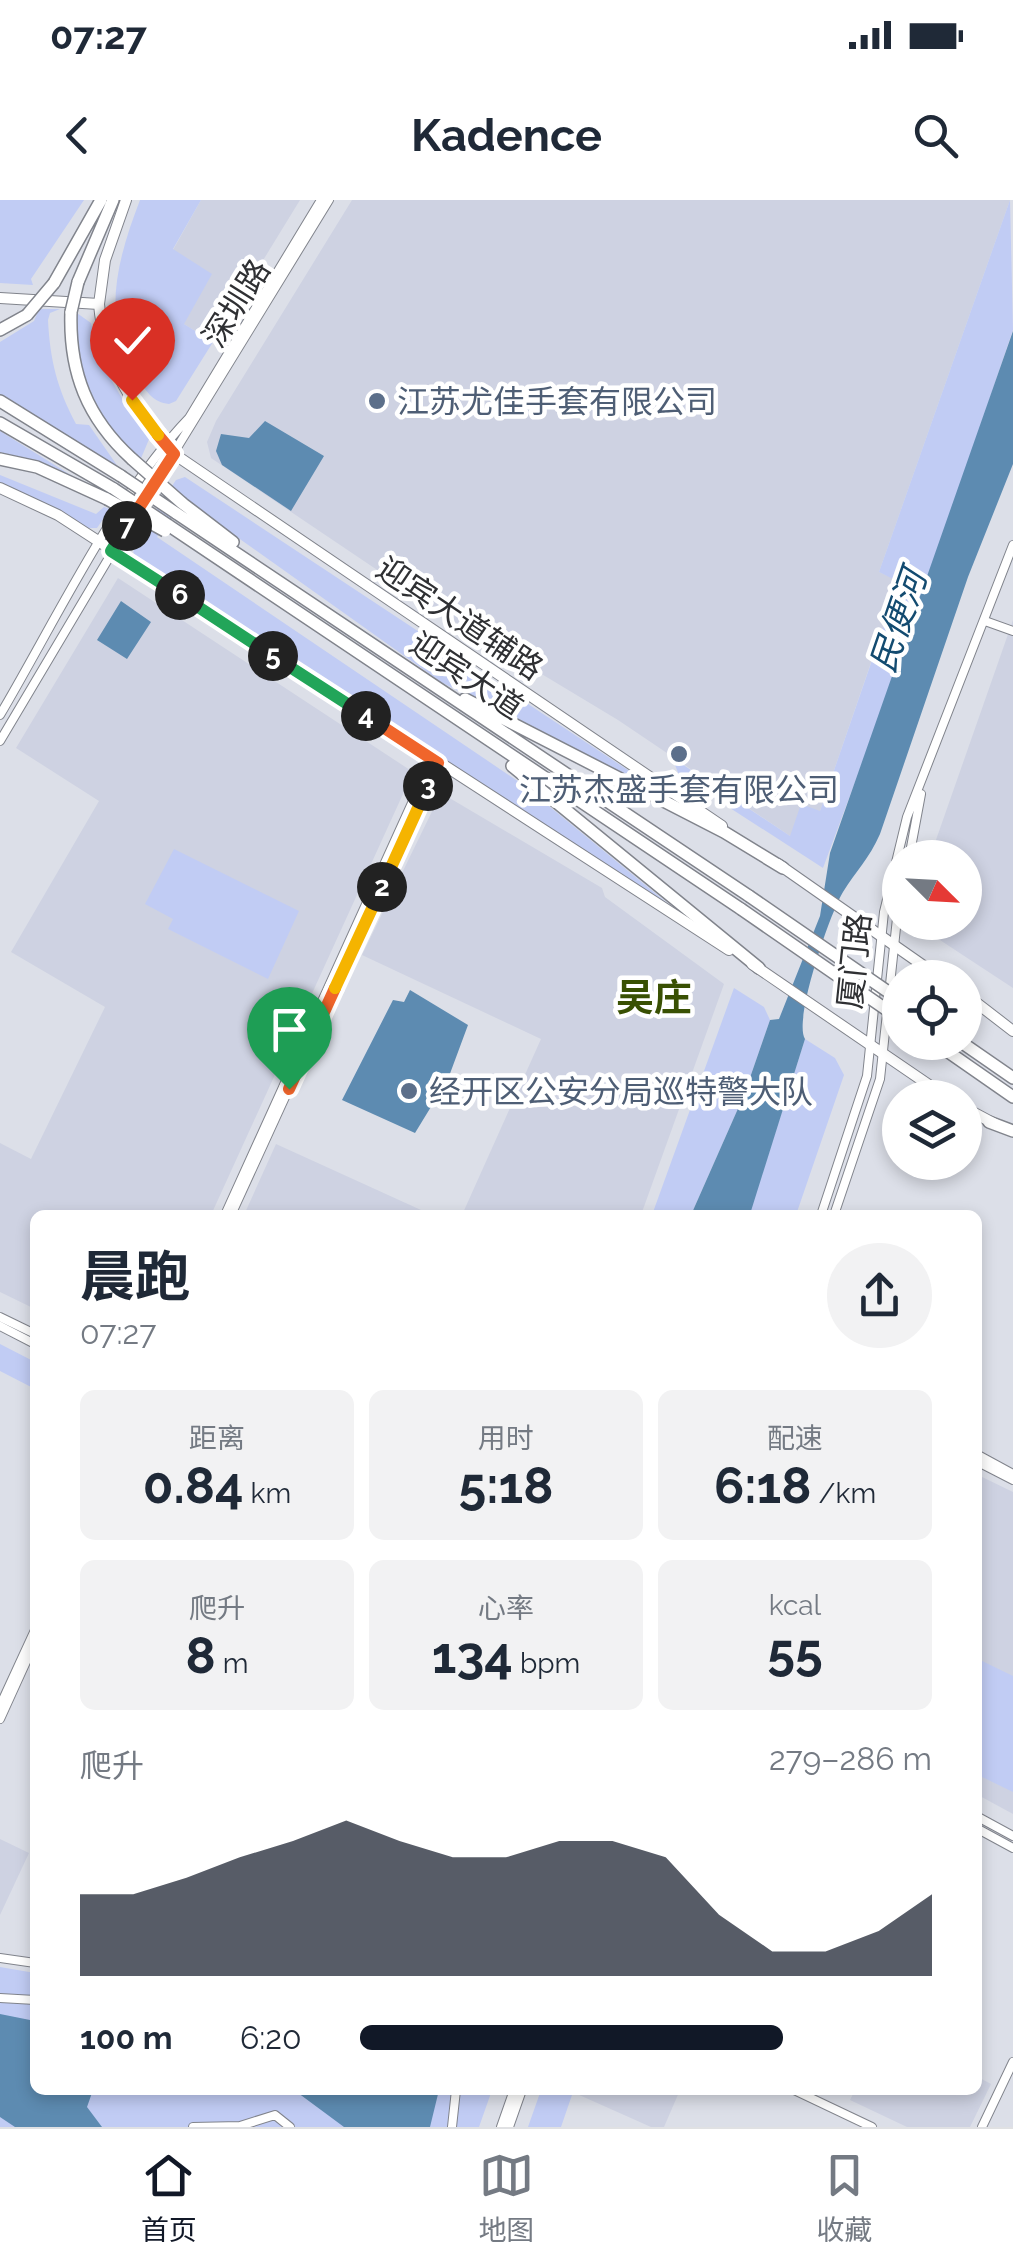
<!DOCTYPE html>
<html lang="zh">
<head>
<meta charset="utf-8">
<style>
  :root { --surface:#fff; --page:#f2f2f3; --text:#1f2937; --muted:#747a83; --line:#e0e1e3; --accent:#111827 }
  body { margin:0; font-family:Raleway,"Noto Sans SC",sans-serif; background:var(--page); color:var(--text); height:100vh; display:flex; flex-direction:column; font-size:38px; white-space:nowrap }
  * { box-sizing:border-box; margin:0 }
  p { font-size:32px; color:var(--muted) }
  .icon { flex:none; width:55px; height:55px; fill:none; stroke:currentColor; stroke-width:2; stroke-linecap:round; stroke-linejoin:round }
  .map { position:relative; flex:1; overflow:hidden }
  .details { position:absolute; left:30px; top:1010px; width:952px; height:885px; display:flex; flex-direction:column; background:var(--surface); border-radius:15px; box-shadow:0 5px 15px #0003 }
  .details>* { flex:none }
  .needle { width:65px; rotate:114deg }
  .fabs { position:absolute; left:882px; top:640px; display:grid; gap:20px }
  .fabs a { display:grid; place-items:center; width:100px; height:100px; border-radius:50%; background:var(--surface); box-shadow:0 5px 15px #0003; font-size:50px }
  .pin { position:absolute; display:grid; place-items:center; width:85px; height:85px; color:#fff; margin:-102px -42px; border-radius:50% 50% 50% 0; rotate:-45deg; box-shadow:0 0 10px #0007 }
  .pin .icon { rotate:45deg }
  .km { position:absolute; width:50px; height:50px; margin:-25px; border-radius:50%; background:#222; color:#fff; font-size:28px; line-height:50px; text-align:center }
  .round { display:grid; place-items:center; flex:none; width:105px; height:105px; border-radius:52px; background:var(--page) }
  .summary { display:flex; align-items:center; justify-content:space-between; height:170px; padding:0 50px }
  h1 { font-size:55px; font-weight:700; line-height:75px }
  .metrics { display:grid; grid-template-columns:repeat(3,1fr); gap:15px; height:170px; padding:10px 50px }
  .metrics div { display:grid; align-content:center; border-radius:15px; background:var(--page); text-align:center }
  .metrics b { font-size:50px; font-weight:700 }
  .metrics small { font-size:28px; font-weight:400 }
  .metrics p { font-size:28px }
  .chart { height:280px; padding:20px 50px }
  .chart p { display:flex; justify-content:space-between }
  .chart svg { width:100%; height:180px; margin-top:10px; fill:var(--accent); opacity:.7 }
  ul { padding:0 50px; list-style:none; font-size:32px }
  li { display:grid; grid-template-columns:160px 120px 1fr; align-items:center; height:75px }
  li i { height:25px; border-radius:12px; background:var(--accent) }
  .status { display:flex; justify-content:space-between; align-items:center; height:70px; padding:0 50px; background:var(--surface); direction:ltr }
  .status svg { height:28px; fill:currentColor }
  header { display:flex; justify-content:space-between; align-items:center; height:130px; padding:0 50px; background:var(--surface); font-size:45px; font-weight:700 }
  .menu { display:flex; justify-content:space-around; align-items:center; height:140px; border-top:2px solid var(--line); background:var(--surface); font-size:28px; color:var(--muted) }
  .menu a { display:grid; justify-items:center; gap:5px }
  .menu .on { color:var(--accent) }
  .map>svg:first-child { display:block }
  .built { fill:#ced2e2 }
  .green { fill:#c1ccf4 }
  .water { fill:#5d8bb1 }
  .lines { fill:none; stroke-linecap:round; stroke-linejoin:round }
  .minor-casing { stroke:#81848c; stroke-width:10 }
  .major-casing { stroke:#81848c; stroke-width:12 }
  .highway-casing { stroke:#81848c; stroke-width:14 }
  .minor { stroke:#fff; stroke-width:8 }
  .major { stroke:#fff; stroke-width:10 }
  .highway { stroke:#fff; stroke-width:11 }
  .highway-bridge-casing { stroke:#81848c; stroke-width:14; stroke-linecap:butt }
  .highway-bridge { stroke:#fff; stroke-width:11 }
  .split-1-casing { stroke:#fff; stroke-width:20 }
  .split-2-casing { stroke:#fff; stroke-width:20 }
  .split-3-casing { stroke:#fff; stroke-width:20 }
  .split-4-casing { stroke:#fff; stroke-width:20 }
  .split-5-casing { stroke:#fff; stroke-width:20 }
  .split-6-casing { stroke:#fff; stroke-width:20 }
  .split-7-casing { stroke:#fff; stroke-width:20 }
  .split-8-casing { stroke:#fff; stroke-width:20 }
  .split-9-casing { stroke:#fff; stroke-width:20 }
  .split-1 { stroke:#f0652b; stroke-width:12 }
  .split-2 { stroke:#f5b400; stroke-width:12 }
  .split-3 { stroke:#f5b400; stroke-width:12 }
  .split-4 { stroke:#f0652b; stroke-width:12 }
  .split-5 { stroke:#22a559; stroke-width:12 }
  .split-6 { stroke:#22a559; stroke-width:12 }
  .split-7 { stroke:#22a559; stroke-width:12 }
  .split-8 { stroke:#f0652b; stroke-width:12 }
  .split-9 { stroke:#f5b400; stroke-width:12 }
  .service-dot { fill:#5c6f8a; stroke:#fff; stroke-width:4 }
  .labels { text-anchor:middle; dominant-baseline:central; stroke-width:9; stroke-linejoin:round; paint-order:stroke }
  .street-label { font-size:32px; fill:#2f3033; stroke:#fff }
  .service-label { font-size:32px; fill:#4e5e75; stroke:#fff; text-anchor:start }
  .water-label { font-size:35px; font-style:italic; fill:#134b70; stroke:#fff }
  .quarter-label { font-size:38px; font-weight:bold; fill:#395003; stroke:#fff }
</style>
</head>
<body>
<div class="status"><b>07:27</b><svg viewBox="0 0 49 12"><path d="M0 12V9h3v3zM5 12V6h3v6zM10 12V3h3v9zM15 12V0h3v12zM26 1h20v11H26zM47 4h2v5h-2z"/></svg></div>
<header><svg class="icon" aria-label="back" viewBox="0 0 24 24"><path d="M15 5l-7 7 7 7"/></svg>Kadence<svg class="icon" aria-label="search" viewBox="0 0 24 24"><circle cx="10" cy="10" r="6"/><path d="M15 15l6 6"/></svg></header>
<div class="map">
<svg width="1013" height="1927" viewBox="0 0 1013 1927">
  <rect width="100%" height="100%" fill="#dcdfe8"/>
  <path class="built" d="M201 0H300L213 142 184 124 173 50Z
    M352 0H1010L879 372 899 381 820 611 790 636 618 520 450 419 211 258 207 242 216 221Z
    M118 378 413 572 211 1015H35V1109L0 1092V943L31 959 105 807 11 752 99 601 16 548Z
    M1013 420V788L914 723 965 722V658L930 657Z
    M441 593 602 688 605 697 724 784 641 1015H462L541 839 362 755Z
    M276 944 432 1015H244Z
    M978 1275 1013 1292V1614L978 1595Z
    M0 1639 29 1653 0 1715Z
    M978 1877 991 1884 970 1927H907L850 1900 855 1890H978Z
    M568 1890H680L664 1927H651Z"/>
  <path class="green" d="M0 0H84L31 79 33 85 0 83Z
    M140 0H201L173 49 212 74 184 124 213 142 176 201 169 204C153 202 148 193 139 181 99 123 117 60 140 0Z
    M1010 0 1013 130 899 464 823 668 679 575 675 565 679 562 790 636 801 604 820 611 899 382 879 372Z
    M39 109H60L50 113 48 120C50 160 57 188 76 224L89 225 121 271 0 198V142L34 121Z
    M74 111 91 123C101 169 121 200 150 237L139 263 116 241 77 173Z
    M0 231 90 287 0 255Z
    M0 275 96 314 104 307 110 309 97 328H85L0 285Z
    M185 277 649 584 645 590 441 482 185 300 157 337 522 584 688 720 134 360 133 345 176 280Z
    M174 649 299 711 268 779 168 729 173 719 145 704Z
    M734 788 764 807 770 820 744 895 691 1015H652Z
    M805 839 835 858 844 875 796 1015H749Z
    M0 1144 35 1162V1189L0 1171Z
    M978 1459 1013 1476V1592L978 1575Z
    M0 1767 35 1773V1890H492L479 1927H0Z
    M541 1890 573 1892 561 1927H528Z"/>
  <path class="water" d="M1013 131V264L968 377 880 634C869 659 856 671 843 692 830 713 793 821 805 839L751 1011 691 1015 744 895 770 820 779 819 820 716 830 653Z
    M265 221 324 256 291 311 222 265 216 251 221 234 249 238Z
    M121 401 151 422 127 459 97 440Z
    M410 790 468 825 448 879 415 933 342 900 393 800 404 802Z
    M0 1814 35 1821V1890H93L87 1907 102 1927H15L0 1917Z
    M294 1890H439L430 1927H344Z"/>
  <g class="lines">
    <defs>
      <path id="minor" d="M156 282 329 0
        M985 421 1013 431
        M0 515C55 422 115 295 189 218L321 0
        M0 541 135 314
        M909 658 921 594
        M225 1015 432 559
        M231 1015 438 563
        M821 1015 867 876 884 712 907 617 1013 345
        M834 1015 880 879 900 690
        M0 1117 35 1134
        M0 1126 35 1144
        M978 1255 1013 1274
        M978 1262 1013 1280
        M0 1506 35 1430
        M0 1519 35 1442
        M978 1617 1013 1636
        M978 1629 1013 1648
        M0 1758 35 1763
        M0 1798 35 1800
        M794 1890 872 1927
        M193 1927 240 1926 275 1915 290 1927
        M452 1927 456 1890
        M501 1927 514 1890
        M509 1927 522 1890
        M982 1927 1013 1862"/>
      <path id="major" d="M0 98 99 104C104 165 134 209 174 254L722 626
        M99 104 105 60 126 0
        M0 288 58 315 729 750
        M778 664 941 778
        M752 764 948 898
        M965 794 1013 831
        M965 908 995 924"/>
      <path id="highway" d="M78 82 113 0
        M54 83 101 0
        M71 112C69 172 87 218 132 259
        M0 130 27 115
        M0 201 121 276
        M0 223 114 289
        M0 259 37 267 107 299
        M182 303 233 342
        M176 313 749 696
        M168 325 741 709
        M465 499 724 632 783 668
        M512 566 759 768
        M934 842 1013 897
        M961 842 1013 878
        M989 922 1013 931"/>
    </defs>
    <use href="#minor" class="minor-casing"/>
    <use href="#major" class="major-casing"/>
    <use href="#highway" class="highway-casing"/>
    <use href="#minor" class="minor"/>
    <use href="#major" class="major"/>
    <use href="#highway" class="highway"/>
    <defs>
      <path id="highway-bridge" d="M71 112 78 82
        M27 115 54 83
        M132 259 182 303
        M121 276 176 313
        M114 289 168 325
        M107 299 165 331
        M749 696 900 800
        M741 709 900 819"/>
    </defs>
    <use href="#highway-bridge" class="highway-bridge-casing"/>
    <use href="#highway-bridge" class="highway-bridge"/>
  </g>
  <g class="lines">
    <defs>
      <path id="split-1" d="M289 889 335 788"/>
      <path id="split-2" d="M335 788 382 687"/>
      <path id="split-3" d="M382 687 428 586"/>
      <path id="split-4" d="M366 516 438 563 428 586"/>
      <path id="split-5" d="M273 456 366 516"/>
      <path id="split-6" d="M180 395 273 456"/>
      <path id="split-7" d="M127 326 111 351 180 395"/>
      <path id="split-8" d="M127 326 174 254 158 235"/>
      <path id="split-9" d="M132 200 158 235"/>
    </defs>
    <use href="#split-1" class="split-1-casing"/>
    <use href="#split-2" class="split-2-casing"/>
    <use href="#split-3" class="split-3-casing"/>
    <use href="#split-4" class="split-4-casing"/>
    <use href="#split-5" class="split-5-casing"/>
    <use href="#split-6" class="split-6-casing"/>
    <use href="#split-7" class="split-7-casing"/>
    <use href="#split-8" class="split-8-casing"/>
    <use href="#split-9" class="split-9-casing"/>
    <use href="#split-1" class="split-1"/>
    <use href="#split-2" class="split-2"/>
    <use href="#split-3" class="split-3"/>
    <use href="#split-4" class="split-4"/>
    <use href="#split-5" class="split-5"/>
    <use href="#split-6" class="split-6"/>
    <use href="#split-7" class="split-7"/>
    <use href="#split-8" class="split-8"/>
    <use href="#split-9" class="split-9"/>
  </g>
  <g class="service-dot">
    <circle cx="377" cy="201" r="10"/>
    <circle cx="679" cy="554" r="10"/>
    <circle cx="409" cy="891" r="10"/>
  </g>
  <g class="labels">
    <g class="street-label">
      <text transform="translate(236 103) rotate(-58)">深圳路</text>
      <text transform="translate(460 418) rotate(34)">迎宾大道辅路</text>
      <text transform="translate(467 475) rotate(34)">迎宾大道</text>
      <text transform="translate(854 761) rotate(-84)">厦门路</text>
    </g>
    <g class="service-label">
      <text x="397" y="201">江苏尤佳手套有限公司</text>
      <text x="679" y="589" text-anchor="middle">江苏杰盛手套有限公司</text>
      <text x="429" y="891">经开区公安分局巡特警大队</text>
    </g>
    <g class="water-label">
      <text transform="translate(898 421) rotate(-71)">民便河</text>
    </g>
    <g class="quarter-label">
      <text x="654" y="797">吴庄</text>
    </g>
  </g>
</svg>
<div class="fabs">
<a><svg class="needle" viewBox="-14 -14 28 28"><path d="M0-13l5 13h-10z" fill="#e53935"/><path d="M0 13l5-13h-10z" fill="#747a83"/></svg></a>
<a><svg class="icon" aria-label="locate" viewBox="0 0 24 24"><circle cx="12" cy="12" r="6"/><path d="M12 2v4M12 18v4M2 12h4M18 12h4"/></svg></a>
<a><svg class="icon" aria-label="layers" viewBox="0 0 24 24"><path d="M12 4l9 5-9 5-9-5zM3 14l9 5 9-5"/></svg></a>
</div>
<div class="pin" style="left:289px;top:889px;background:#1e9e55"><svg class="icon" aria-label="arrive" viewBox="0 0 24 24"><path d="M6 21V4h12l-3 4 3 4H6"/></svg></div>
<div class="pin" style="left:132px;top:200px;background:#d93025"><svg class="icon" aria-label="check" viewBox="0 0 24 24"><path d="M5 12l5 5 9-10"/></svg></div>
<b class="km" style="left:382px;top:687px">2</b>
<b class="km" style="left:428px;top:586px">3</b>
<b class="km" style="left:366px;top:516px">4</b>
<b class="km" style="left:273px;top:456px">5</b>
<b class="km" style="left:180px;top:395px">6</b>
<b class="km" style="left:127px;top:326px">7</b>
<section class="details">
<div class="summary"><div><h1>晨跑</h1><p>07:27</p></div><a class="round"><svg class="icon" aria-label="share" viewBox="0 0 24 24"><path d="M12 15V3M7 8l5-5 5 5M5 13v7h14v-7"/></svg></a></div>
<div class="metrics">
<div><p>距离</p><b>0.84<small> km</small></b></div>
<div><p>用时</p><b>5:18</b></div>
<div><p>配速</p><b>6:18<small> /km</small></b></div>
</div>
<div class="metrics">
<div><p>爬升</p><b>8<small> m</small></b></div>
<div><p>心率</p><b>134<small> bpm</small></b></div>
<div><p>kcal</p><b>55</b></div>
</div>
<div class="chart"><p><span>爬升</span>279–286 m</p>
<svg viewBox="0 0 160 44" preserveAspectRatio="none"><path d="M0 44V24L10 24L20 20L30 15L40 11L50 6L60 11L70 15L80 15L90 11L100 11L110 15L120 29L130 38L140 38L150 33L160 24V44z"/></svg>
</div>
<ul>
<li><b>100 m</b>6:20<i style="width:74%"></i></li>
</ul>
</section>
</div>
<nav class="menu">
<a class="on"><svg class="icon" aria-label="home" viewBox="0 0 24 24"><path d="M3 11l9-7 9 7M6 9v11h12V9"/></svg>首页</a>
<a><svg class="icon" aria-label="map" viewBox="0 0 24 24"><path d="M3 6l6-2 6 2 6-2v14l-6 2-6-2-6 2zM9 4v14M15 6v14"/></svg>地图</a>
<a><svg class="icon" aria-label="saved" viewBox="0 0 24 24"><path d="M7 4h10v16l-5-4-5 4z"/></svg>收藏</a>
</nav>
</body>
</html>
